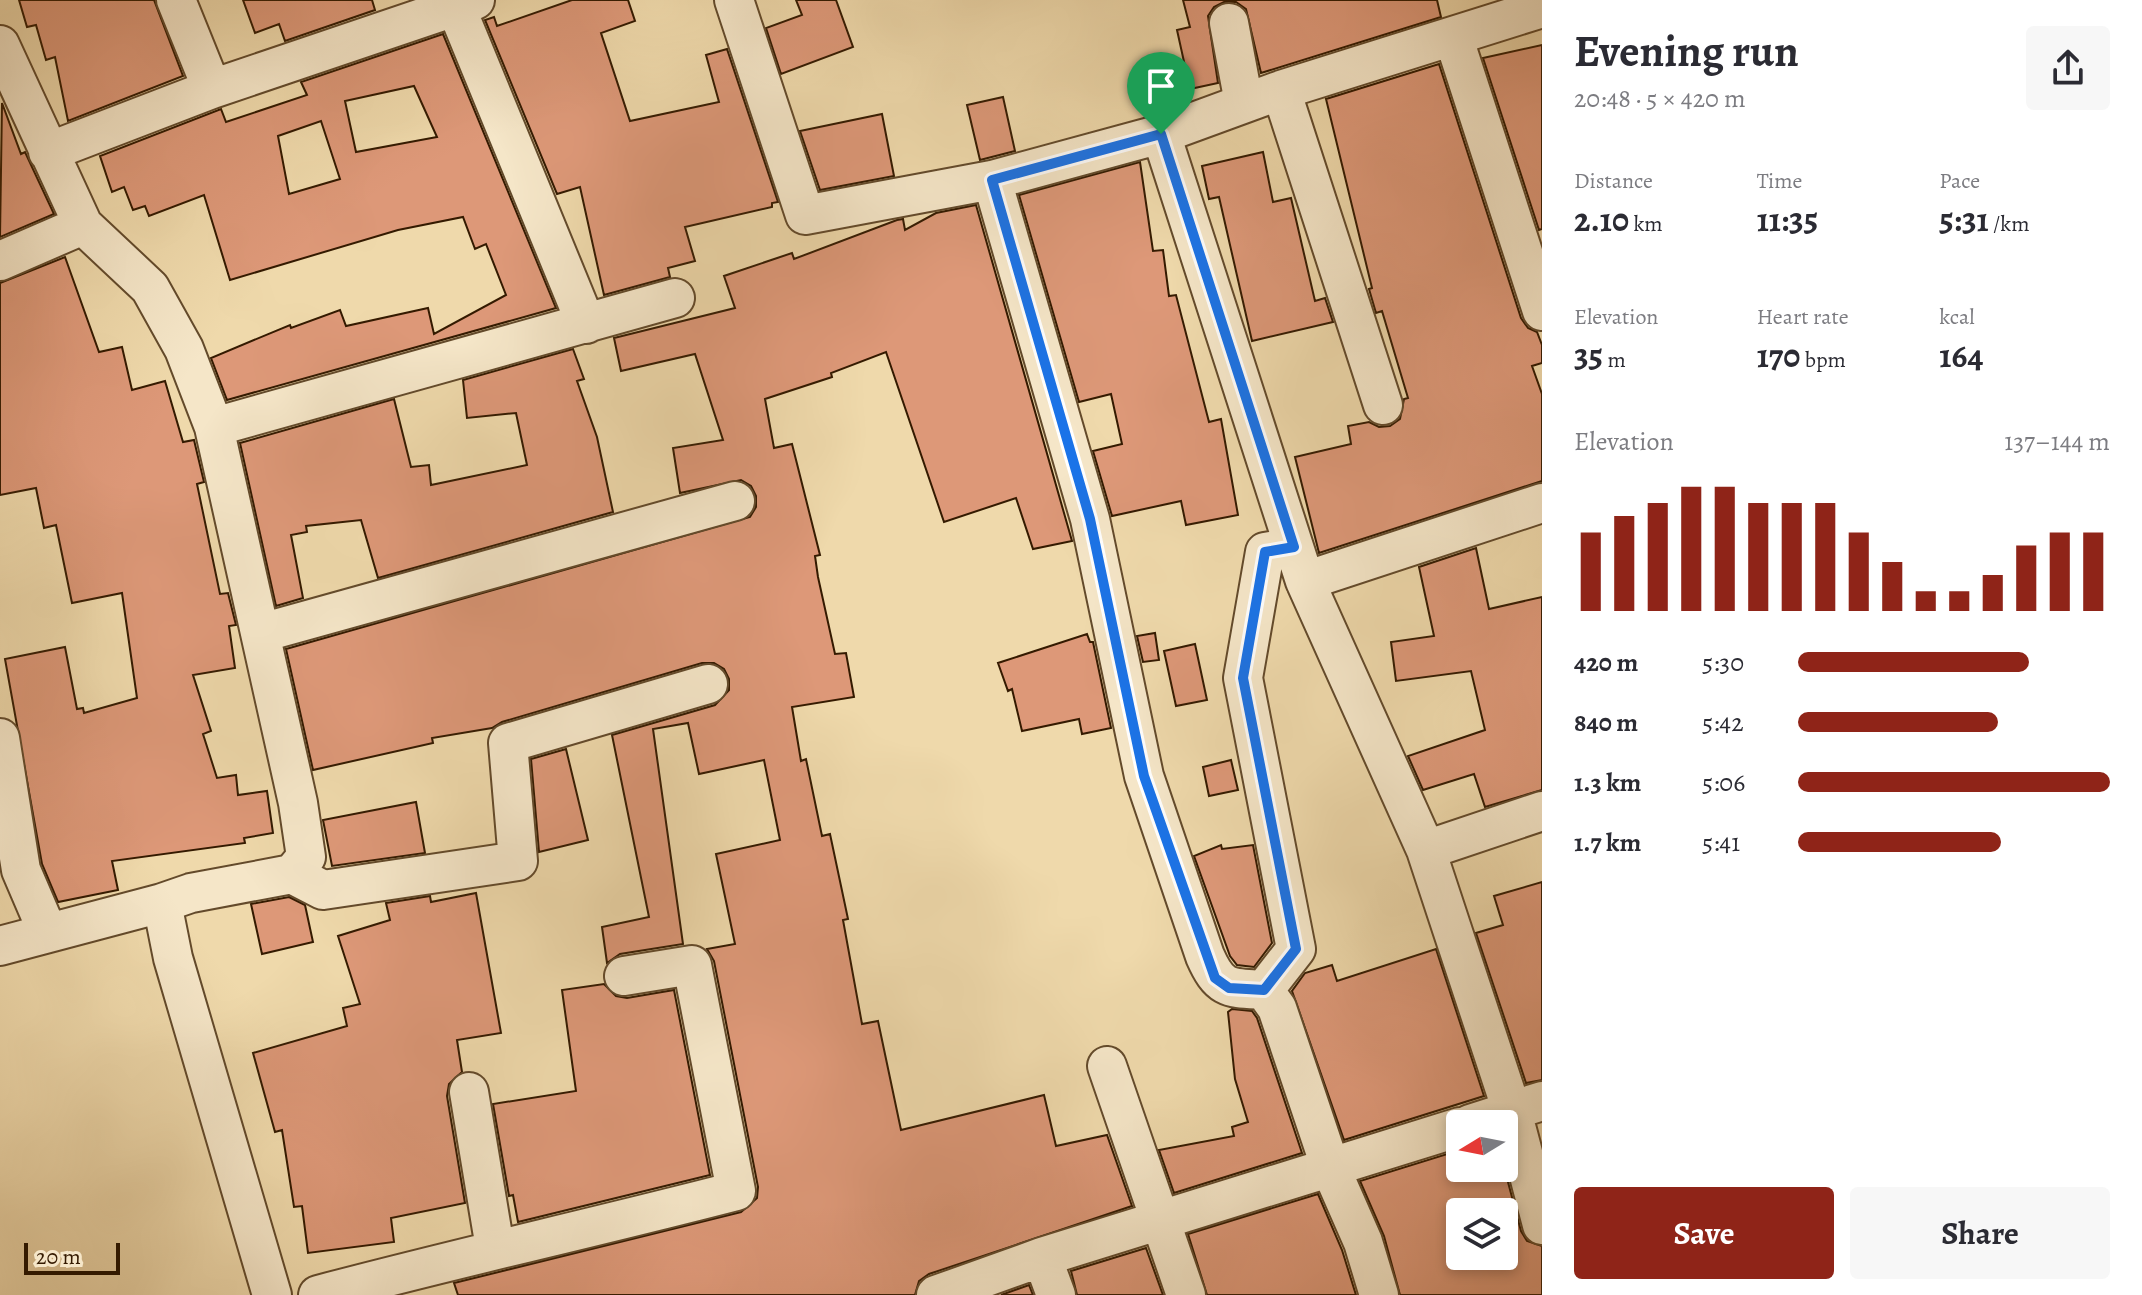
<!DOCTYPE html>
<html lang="en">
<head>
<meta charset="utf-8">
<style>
  :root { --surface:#fff; --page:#f7f7f7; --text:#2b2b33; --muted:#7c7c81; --accent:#8f2418 }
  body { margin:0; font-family:Alegreya,serif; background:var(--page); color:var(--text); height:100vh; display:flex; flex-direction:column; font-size:30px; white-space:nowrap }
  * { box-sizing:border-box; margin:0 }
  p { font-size:26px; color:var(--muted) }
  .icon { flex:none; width:44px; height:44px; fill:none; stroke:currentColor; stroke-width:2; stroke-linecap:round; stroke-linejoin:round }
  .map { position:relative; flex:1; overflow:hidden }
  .drawer { display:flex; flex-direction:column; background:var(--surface); width:600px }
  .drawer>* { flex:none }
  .needle { width:52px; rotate:260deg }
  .buttons { position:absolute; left:1446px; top:1110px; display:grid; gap:16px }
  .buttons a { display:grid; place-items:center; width:72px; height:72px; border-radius:8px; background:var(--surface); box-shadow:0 4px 12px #0003; font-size:40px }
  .scale { position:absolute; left:24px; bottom:20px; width:96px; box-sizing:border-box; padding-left:8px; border:4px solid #341a00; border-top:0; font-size:22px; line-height:28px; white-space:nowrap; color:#341a00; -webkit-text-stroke:6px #f5e6c8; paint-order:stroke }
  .pin { position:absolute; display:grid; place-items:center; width:68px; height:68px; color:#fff; margin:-82px -34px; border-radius:50% 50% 50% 0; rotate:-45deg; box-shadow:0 0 8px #0007 }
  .pin .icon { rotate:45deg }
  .round { display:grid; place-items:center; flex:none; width:84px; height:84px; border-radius:8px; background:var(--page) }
  .overview { display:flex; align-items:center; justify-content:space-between; height:136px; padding:0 32px }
  h1 { font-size:44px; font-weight:700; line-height:60px }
  .figures { display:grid; grid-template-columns:repeat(3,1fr); gap:12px; height:136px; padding:8px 32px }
  .figures div { display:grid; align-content:center }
  .figures b { font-size:34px; font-weight:700 }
  .figures small { font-size:22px; font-weight:400 }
  .figures p { font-size:22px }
  .chart { height:224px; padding:16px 32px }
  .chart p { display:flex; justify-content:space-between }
  .chart svg { width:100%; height:144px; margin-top:8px; stroke:var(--accent); stroke-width:6 }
  .primary-button { display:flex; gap:16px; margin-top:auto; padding:16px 32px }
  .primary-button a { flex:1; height:92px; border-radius:8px; background:var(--accent); color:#fff; font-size:32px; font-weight:700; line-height:92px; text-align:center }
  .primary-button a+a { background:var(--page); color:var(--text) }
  ul { padding:0 32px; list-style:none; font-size:26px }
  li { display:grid; grid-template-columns:128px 96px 1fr; align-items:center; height:60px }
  li i { height:20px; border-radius:10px; background:var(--accent) }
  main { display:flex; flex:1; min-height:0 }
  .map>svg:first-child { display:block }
  .building { fill:#dd9878; stroke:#341a00; stroke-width:2; fill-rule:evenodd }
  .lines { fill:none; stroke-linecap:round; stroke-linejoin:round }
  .minor-casing { stroke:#634a2b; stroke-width:42 }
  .minor { stroke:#f5e6c8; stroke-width:38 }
  .route-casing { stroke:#fff; stroke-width:16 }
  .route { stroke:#1a73e8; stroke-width:10 }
</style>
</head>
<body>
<main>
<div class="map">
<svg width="1542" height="1295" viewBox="0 0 1542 1295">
  <rect width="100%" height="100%" fill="#efd9ab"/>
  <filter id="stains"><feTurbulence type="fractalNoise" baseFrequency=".0025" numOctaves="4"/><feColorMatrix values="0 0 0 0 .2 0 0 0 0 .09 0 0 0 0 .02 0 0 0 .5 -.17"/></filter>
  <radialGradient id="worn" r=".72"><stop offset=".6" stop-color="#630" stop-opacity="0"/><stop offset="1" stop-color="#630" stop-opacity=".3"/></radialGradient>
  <path class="building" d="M19 0H154L183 76 68 121 55 57 46 60 36 25 27 27Z
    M243 0H372L375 10 285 41 279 24 255 33Z
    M572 0H628L635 21 601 33 630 121 719 102 706 55 727 49 778 202 772 203V207L685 227 695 261 668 268 670 277 604 295 580 187 557 194 485 20 494 17 497 26Z
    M796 0H836L853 47 781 74 766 28 802 15Z
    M1183 0H1437L1441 17 1261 73 1246 9 1236 2H1224L1214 7 1208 16 1218 83 1190 89 1177 30 1190 27Z
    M443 34 556 308 227 400 211 358 290 325 291 328 340 310 346 326 428 308 434 334 506 295 486 244 475 249 463 217 398 230 230 280 204 195 149 216 145 206 133 210 124 187 112 192 100 156 221 109 226 122 307 95 301 82ZM414 86 437 137 356 152 345 101ZM321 121 340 179 289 194 278 136Z
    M1542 45V229L1539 230 1483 58Z
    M1439 64 1521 318 1528 328 1537 332 1542 345V363L1532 366 1542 394V481L1319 553 1295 457 1351 444 1348 426 1369 422 1379 427 1390 426 1400 419 1404 399 1408 398 1382 311 1376 313 1369 289 1372 288 1326 99Z
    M1003 97 1015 151 980 160 967 105Z
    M2 103 21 154 25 152 54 214 0 237Z
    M882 114 894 176 820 190 800 131Z
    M1263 152 1273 202 1291 198 1315 301 1325 298 1333 322 1252 341 1219 197 1209 199 1202 166Z
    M1140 162 1153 251 1163 250 1169 296 1176 295 1209 422 1221 419 1238 515 1186 525 1181 501 1112 516 1093 451 1122 444 1111 394 1079 402 1019 195Z
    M976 205 1072 541 1033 549 1016 498 944 522 886 352 831 373 832 377 765 399 774 448 792 444 820 555 815 556 818 577 835 654 846 653 854 697 792 707 801 761 806 759 822 836 830 834 848 919 843 920 862 1024 878 1021 901 1130 1044 1095 1056 1146 1107 1135 1132 1206 929 1274 919 1281 915 1295H458L454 1283 741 1212 757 1198 758 1187 714 961 707 949 735 944 716 854 780 840 764 760 699 774 688 723 653 729 683 944 620 954 607 963 602 927 649 917 612 735 715 705 729 690V679L724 669 714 663H702L502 722 492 728 432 738 433 743 313 770 286 649 750 517 756 507V496L751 486 741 480 680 493 673 448 723 440 695 354 621 371 614 338 735 308 724 276 792 253 794 259 897 220 903 219 905 230 936 213Z
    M65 257 99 352 122 347 132 390 165 381 183 442 194 440 204 482 197 484 220 594 228 593 236 625 229 626 235 668 193 675 211 731 203 734 217 778 236 775 238 795 267 791 273 833 244 838 245 843 112 861 118 890 58 902 42 864 5 659 65 647 77 709 83 708 84 713 137 698 122 593 72 603 56 525 44 528 36 488 0 495V283Z
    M573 349 584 379 577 381 597 437 613 512 378 578 361 520 306 526 307 532 291 535 303 598 276 606 240 443 394 399 411 467 429 465 431 485 527 465 516 413 467 418 463 380Z
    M1476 548 1489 609 1542 597V790L1485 807 1474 774 1423 790 1408 756 1485 730 1471 671 1396 681 1391 642 1434 636 1419 567Z
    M1155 633 1159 660 1143 662 1137 636Z
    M1087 634 1090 642H1093L1111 728 1082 734 1079 719 1022 731 1012 689 1008 691 998 663Z
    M1195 644 1207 700 1176 706 1164 651Z
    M566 749 588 840 539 852 531 759Z
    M1231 760 1238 790 1209 796 1203 767Z
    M416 802 425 853 332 866 323 820Z
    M1221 845 1222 849 1253 845 1272 943 1254 967 1237 965 1230 956 1194 856Z
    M1542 882V1080L1526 1083 1476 933 1503 925 1494 896Z
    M476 893 501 1033 457 1040 462 1072 449 1084 447 1096 465 1203 391 1218 394 1242 308 1253 302 1206 294 1207 282 1130 275 1132 253 1053 347 1026 343 1008 360 1004 338 936 390 920 386 903 430 896 431 902Z
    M289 897 305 905 313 942 262 954 251 904Z
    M1436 949 1484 1096 1344 1140 1292 991 1305 973 1332 965 1337 981Z
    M604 984 616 996 627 998 674 990 710 1175 518 1222 513 1195 509 1196 493 1104 576 1091 562 990Z
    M1232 1009 1252 1011 1257 1018 1302 1153 1174 1193 1159 1150 1234 1136 1232 1127 1248 1122 1235 1079 1228 1012Z
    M1460 1150V1168L1504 1167 1521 1231 1527 1241 1542 1246V1295H1400L1384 1236 1360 1181ZM1460 1212H1504V1256H1460Z
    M1318 1194 1342 1250 1356 1295H1207L1188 1234Z
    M1146 1248 1163 1295H1077L1071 1271Z
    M1029 1285 1033 1295H1001Z"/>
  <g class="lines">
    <defs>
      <path id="minor" d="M176 0 212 89
        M453 0 586 324
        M734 0 805 215 992 180 1161 134 1281 90 1542 8
        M1229 23 1244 103
        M1453 36 1542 311
        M0 45 83 225 150 288 184 349 214 427 298 803 306 857 292 874 191 893 162 903 173 958 272 1295
        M1281 90 1383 405
        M1161 134 1305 581 1542 503
        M48 152 212 89 475 0
        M992 180 1090 519 1144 776 1205 956C1220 990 1229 988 1264 990L1277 1008 1331 1169 1363 1242 1379 1295
        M0 261 83 225
        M214 427 675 298
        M1305 581 1426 850 1512 1111 1542 1225
        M261 633 735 501
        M0 738 21 870 48 933
        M1426 850 1542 811
        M292 874 323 890 518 861 508 743 708 684
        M0 946 162 903
        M1264 990 1296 949 1243 678 1265 552 1294 547
        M1107 1066 1186 1295
        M469 1092 495 1248
        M1470 1124 1542 1101
        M1042 1257 1056 1295
        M318 1295C457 1258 597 1227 736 1191L692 965 624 976
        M936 1295 1042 1257 1460 1127"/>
    </defs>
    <use href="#minor" class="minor-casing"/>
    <use href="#minor" class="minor"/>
  </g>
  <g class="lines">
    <defs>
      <path id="route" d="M1161 134 1294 547 1265 552 1243 678 1296 949 1264 990 1229 988 1215 978 1144 776 1090 519 992 180Z"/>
    </defs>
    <use href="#route" class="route-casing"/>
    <use href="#route" class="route"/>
  </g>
  <rect width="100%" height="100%" filter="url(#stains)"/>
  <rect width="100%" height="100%" fill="url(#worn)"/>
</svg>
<div class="buttons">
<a><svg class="needle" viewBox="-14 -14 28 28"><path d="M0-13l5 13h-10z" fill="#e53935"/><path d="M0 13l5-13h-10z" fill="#7c7c81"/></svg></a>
<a><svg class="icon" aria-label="layers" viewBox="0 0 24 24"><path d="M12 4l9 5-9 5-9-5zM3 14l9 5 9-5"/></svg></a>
</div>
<div class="scale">20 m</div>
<div class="pin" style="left:1161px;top:134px;background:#1e9e55"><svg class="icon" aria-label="arrive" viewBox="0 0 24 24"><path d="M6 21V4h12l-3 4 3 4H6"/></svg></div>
</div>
<section class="drawer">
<div class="overview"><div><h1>Evening run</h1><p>20:48 · 5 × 420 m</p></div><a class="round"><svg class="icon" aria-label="share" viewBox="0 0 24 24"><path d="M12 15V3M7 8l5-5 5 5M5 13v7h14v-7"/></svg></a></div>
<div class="figures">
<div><p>Distance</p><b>2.10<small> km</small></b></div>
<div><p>Time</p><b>11:35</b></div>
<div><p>Pace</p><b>5:31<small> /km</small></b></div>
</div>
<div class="figures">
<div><p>Elevation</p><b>35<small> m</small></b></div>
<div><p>Heart rate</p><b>170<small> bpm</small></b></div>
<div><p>kcal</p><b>164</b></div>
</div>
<div class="chart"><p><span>Elevation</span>137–144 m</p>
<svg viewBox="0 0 160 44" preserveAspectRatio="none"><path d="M5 44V20M15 44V15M25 44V11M35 44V6M45 44V6M55 44V11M65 44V11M75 44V11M85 44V20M95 44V29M105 44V38M115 44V38M125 44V33M135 44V24M145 44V20M155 44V20"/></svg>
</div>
<ul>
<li><b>420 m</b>5:30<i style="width:74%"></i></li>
<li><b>840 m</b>5:42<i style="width:64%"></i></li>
<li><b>1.3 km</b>5:06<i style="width:100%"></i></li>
<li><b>1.7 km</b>5:41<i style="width:65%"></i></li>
</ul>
<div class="primary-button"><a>Save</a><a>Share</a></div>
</section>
</main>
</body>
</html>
